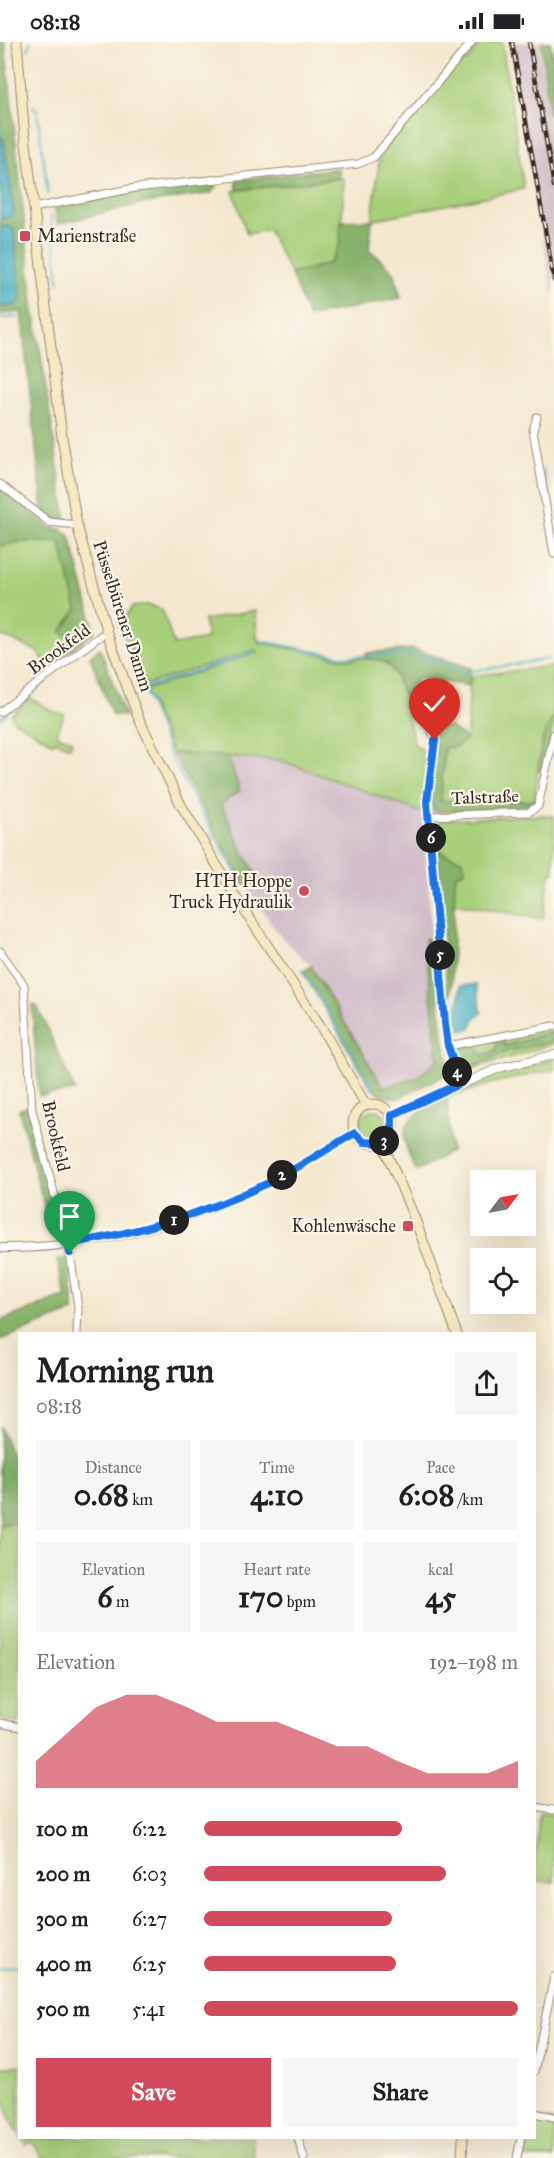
<!DOCTYPE html>
<html lang="en">
<head>
<meta charset="utf-8">
<style>
  :root { --surface:#fff; --page:#f6f6f6; --text:#202124; --muted:#757577; --accent:#d1495b }
  body { margin:0; font-family:"IM FELL Great Primer",serif; background:var(--page); color:var(--text); height:100vh; display:flex; flex-direction:column; font-size:22px; white-space:nowrap }
  * { box-sizing:border-box; margin:0 }
  p { font-size:20px; color:var(--muted) }
  .icon { flex:none; width:33px; height:33px; fill:none; stroke:currentColor; stroke-width:2; stroke-linecap:round; stroke-linejoin:round }
  .map { position:relative; flex:1; overflow:hidden }
  .drawer { position:absolute; left:18px; top:1290px; width:518px; height:807px; display:flex; flex-direction:column; background:var(--surface); border-radius:0px; box-shadow:0 6px 24px #0002 }
  .drawer>* { flex:none }
  .needle { width:39px; rotate:58deg }
  .controls { position:absolute; left:470px; top:1128px; display:grid; gap:12px }
  .controls a { display:grid; place-items:center; width:66px; height:66px; border-radius:0px; background:var(--surface); box-shadow:0 6px 24px #0002; font-size:30px }
  .pin { position:absolute; display:grid; place-items:center; width:51px; height:51px; color:#fff; margin:-62px -26px; border-radius:50% 50% 50% 0; rotate:-45deg; box-shadow:0 0 6px #0007 }
  .pin .icon { rotate:45deg }
  .km { position:absolute; width:30px; height:30px; margin:-15px; border-radius:50%; background:#222; color:#fff; font-size:16px; line-height:30px; text-align:center }
  .round { display:grid; place-items:center; flex:none; width:63px; height:63px; border-radius:0px; background:var(--page) }
  .headline { display:flex; align-items:center; justify-content:space-between; height:102px; padding:0 18px }
  h1 { font-size:33px; font-weight:700; line-height:45px }
  .figures { display:grid; grid-template-columns:repeat(3,1fr); gap:9px; height:102px; padding:6px 18px }
  .figures div { display:grid; align-content:center; border-radius:0px; background:var(--page); text-align:center }
  .figures b { font-size:30px; font-weight:700 }
  .figures small { font-size:16px; font-weight:400 }
  .figures p { font-size:16px }
  .chart { height:168px; padding:12px 18px }
  .chart p { display:flex; justify-content:space-between }
  .chart svg { width:100%; height:108px; margin-top:6px; fill:var(--accent); opacity:.7 }
  .button { display:flex; gap:12px; margin-top:auto; padding:12px 18px }
  .button a { flex:1; height:69px; border-radius:0px; background:var(--accent); color:#fff; font-size:24px; font-weight:700; line-height:69px; text-align:center }
  .button a+a { background:var(--page); color:var(--text) }
  ul { padding:0 18px; list-style:none; font-size:20px }
  li { display:grid; grid-template-columns:96px 72px 1fr; align-items:center; height:45px }
  li i { height:15px; border-radius:8px; background:var(--accent) }
  .status { display:flex; justify-content:space-between; align-items:center; height:42px; padding:0 30px; background:var(--surface); direction:ltr }
  .status svg { height:16px; fill:currentColor }
  .map>svg:first-child { display:block }
  .industrial { fill:#d1bdc9 }
  .green { fill:#a8cf7a; stroke:#727c4c; stroke-width:1.5 }
  .forest { fill:#86b26a; stroke:#606e44; stroke-width:1.5 }
  .water { fill:#44adc3; stroke:#406c70; stroke-width:1.5 }
  .lines { fill:none; stroke-linecap:round; stroke-linejoin:round }
  .stream { stroke:#44adc3; stroke-width:2 }
  .minor-casing { stroke:#988976; stroke-width:9 }
  .tertiary-casing { stroke:#988976; stroke-width:10 }
  .secondary-casing { stroke:#988976; stroke-width:11 }
  .minor { stroke:#fff; stroke-width:7 }
  .tertiary { stroke:#fff; stroke-width:8 }
  .secondary { stroke:#f6e9c3; stroke-width:9 }
  .rail-casing { stroke:#3b2a1e; stroke-width:4.5 }
  .rail { stroke:#fbf7ec; stroke-width:2; stroke-dasharray:7; stroke-linecap:butt }
  .route-casing { stroke:#fff; stroke-width:12 }
  .route { stroke:#1a73e8; stroke-width:8 }
  .poi-dot { fill:#d1495b; stroke:#fbf7ec; stroke-width:2 }
  .labels { text-anchor:middle; dominant-baseline:central; stroke-width:4.5; stroke-linejoin:round; paint-order:stroke }
  .poi-label { font-size:18px; fill:#3b2a1e; stroke:#fbf7ec; text-anchor:end }
  .street-label { font-size:18px; fill:#3b2a1e; stroke:#fbf7ec }
</style>
</head>
<body>
<div class="status"><b>08:18</b><svg viewBox="0 0 49 12"><path d="M0 12V9h3v3zM5 12V6h3v6zM10 12V3h3v9zM15 12V0h3v12zM26 1h20v11H26zM47 4h2v5h-2z"/></svg></div>
<div class="map">
<svg width="554" height="2116" viewBox="0 0 554 2116">
  <rect width="100%" height="100%" fill="#fbf7ec"/>
  <filter id="ink" filterUnits="userSpaceOnUse"><feTurbulence type="fractalNoise" baseFrequency=".0167" numOctaves="2"/><feDisplacementMap in="SourceGraphic" scale="12" xChannelSelector="R" yChannelSelector="G"/><feConvolveMatrix kernelMatrix="1 2 1 2 8 2 1 2 1" color-interpolation-filters="sRGB"/></filter>
  <filter id="wash" filterUnits="userSpaceOnUse"><feTurbulence type="fractalNoise" baseFrequency=".008" numOctaves="4" result="noise"/><feDisplacementMap in="SourceGraphic" scale="24" xChannelSelector="R" yChannelSelector="G"/><feGaussianBlur stdDeviation="1.35" result="paint"/><feColorMatrix in="noise" values="0 0 0 0 0 0 0 0 0 0 0 0 0 0 0 0 0 1.4 0 .05"/><feComposite in="paint" operator="in"/></filter>
  <g filter="url(#wash)">
    <rect width="100%" height="100%" fill="#f4e8cf"/>
    <path class="industrial" d="M508 0H539L554 125V259Z
      M228 714 280 718 423 771 432 896 425 898 438 1018 416 1036 382 1045 311 924 281 895 245 843 261 840 243 810 221 762 240 749Z"/>
    <path class="green" d="M481 0H502L524 147 372 178 380 111 462 15 467 20Z
      M344 136 341 202 330 221 291 232 268 188 247 192 233 149Z
      M60 499 78 567 77 599 49 624 36 609 0 593V504L17 500Z
      M146 563 162 567 174 603 207 597 204 578 255 569 258 600 346 617 379 616 393 626 404 655 414 702 429 713 423 771 280 718 172 711 145 648 258 610 254 608 145 643 122 581 132 565Z
      M553 624 554 673 543 695 534 759H440L444 706 455 704 467 696 470 634Z
      M30 656 54 670 64 672 57 693 72 698 70 705 55 699 53 701 14 679 11 673Z
      M542 773 554 774V831L550 832 543 877 454 861 455 834 465 828 463 819 440 810 436 784 440 778Z
      M554 987V990L505 1004 503 1000C490 1016 478 1014 460 1010L457 1014 464 1004Z
      M554 999V1002L465 1029 505 1010Z
      M554 1017V1028L496 1040 459 1052 457 1048 480 1037Z
      M360 1082a14 14 0 1 1 28 0a14 14 0 1 1-28 0Z
      M19 1480 20 1491 19 1681 0 1677V1483Z
      M539 1770 554 1772V1840L534 1839Z
      M19 2023H20L19 2092C7 2074 0 2048 0 2026Z
      M534 2076 554 2079V2116H523L526 2096H534Z
      M22 2096H252L254 2116H43L32 2099 27 2103Z"/>
    <path class="forest" d="M0 0H5L33 261 66 477C55 479 51 476 43 469L21 270 0 272V265L16 263 4 184 0 185V178L14 172 0 92Z
      M541 0H550L552 9 554 72H549Z
      M339 126 340 136 237 148 236 138Z
      M213 141 216 145 211 151 140 162 57 182 55 166 137 149Z
      M372 178 369 207 394 230 401 256 308 275 291 232 330 221 340 202 341 179Z
      M0 445 50 485 61 487 70 494 95 590 49 624 76 599 61 590 77 567 60 500H17L0 504Z
      M100 606 125 674 112 673 90 614Z
      M413 607 471 626 469 644 418 636 404 655C395 632 394 616 365 617L366 611Z
      M554 673V681L544 730 538 729 543 695Z
      M449 684 467 697 455 705 444 706 441 759H534L529 767 433 770 430 760 433 685Z
      M172 711 228 714 240 749 221 762 243 810 261 840 245 843Z
      M437 809 463 819 465 828 455 834 450 990Z
      M432 896 444 1002 451 1030 398 1056 387 1055 372 1047 303 930 311 924 383 1045 416 1036 438 1018 425 897Z
      M32 963 37 964 75 1049 39 1054Z
      M554 990V999L505 1010 465 1029 457 1018C457 1007 467 1004 476 1002L482 1014 497 1008 496 1002 503 1000 505 1004Z
      M447 1054 451 1109 416 1129C393 1082 406 1077 447 1054Z
      M29 1064 59 1189 51 1190 19 1068Z
      M68 1215 73 1252V1270L0 1298V1279L66 1254 57 1218Z
      M0 1384 16 1425H20L19 1480 0 1483Z"/>
    <path class="water" d="M0 92 4 100 14 170 12 174 0 178Z
      M9 184 14 188 21 258 16 263 0 265V185Z
      M476 942 482 971 475 976 471 987 461 988 457 977 460 944Z"/>
    <g class="lines">
      <path class="stream" d="M28 8 30 0
        M33 64 37 68 48 152
        M0 86V92
        M51 174 59 240
        M0 276 17 275
        M543 427 554 480
        M119 583 172 718 242 842
        M261 599 346 615 413 612 466 630 549 617
        M142 647 255 610
        M25 656 49 637
        M0 677 12 666
        M303 928 373 1046
        M0 1687 9 1689
        M0 1927 20 1924"/>
    </g>
  </g>
  <g filter="url(#ink)">
    <g class="lines">
      <defs>
        <path id="minor" d="M33 166 135 146 358 122 374 115 472 0
          M537 375 533 388 554 512
          M0 442 49 480 77 483
          M0 670 100 594 107 591
          M427 675 435 698 427 759 429 774
          M0 909 24 943 32 1068 70 1211 78 1265 77 1292
          M448 1004 554 984
          M461 1041 448 1004 445 981 429 774 529 770 538 764 554 692
          M0 1681 20 1685
          M534 1765 554 1768
          M534 2029 554 1935
          M534 2071 554 2075
          M298 2096 304 2116
          M517 2116 521 2096"/>
        <path id="tertiary" d="M392 1073 499 1026 554 1013
          M0 1206C93 1207 185 1181 268 1141 298 1126 326 1107 355 1091"/>
        <path id="secondary" d="M17 0 24 85 62 395 77 483 107 591 139 677 181 763 237 857 321 985 366 1063
          M353 1082a20 20 0 1 1 40 0a20 20 0 1 1-40 0Z
          M382 1100 415 1177 457 1292
          M462 2116 463 2096"/>
      </defs>
      <use href="#minor" class="minor-casing"/>
      <use href="#tertiary" class="tertiary-casing"/>
      <use href="#secondary" class="secondary-casing"/>
      <use href="#minor" class="minor"/>
      <use href="#tertiary" class="tertiary"/>
      <use href="#secondary" class="secondary"/>
      <defs>
        <path id="rail" d="M512 0 554 238
          M529 0 554 144"/>
      </defs>
      <use href="#rail" class="rail-casing"/>
      <use href="#rail" class="rail"/>
    </g>
  </g>
  <g class="lines" filter="url(#ink)">
    <defs>
      <path id="route" d="M70 1211 68 1202C138 1191 204 1172 268 1141 298 1127 326 1107 355 1091L364 1100 382 1101 392 1092V1073L461 1041 448 1004 445 981 427 759 435 698"/>
    </defs>
    <use href="#route" class="route-casing"/>
    <use href="#route" class="route"/>
  </g>
  <g class="poi-dot">
    <rect x="19" y="188" width="12" height="12" rx="3"/>
    <circle cx="304" cy="849" r="6"/>
    <rect x="402" y="1178" width="12" height="12" rx="3"/>
  </g>
  <g class="labels">
    <g class="poi-label">
      <text x="37" y="194" text-anchor="start">Marienstraße</text>
      <text x="292" y="839">HTH Hoppe<tspan x="292" dy="21">Truck Hydraulik</tspan></text>
      <text x="396" y="1184">Kohlenwäsche</text>
    </g>
    <g class="street-label">
      <text transform="translate(123 574) rotate(72)">Püsselbürener Damm</text>
      <text transform="translate(59 607) rotate(-36)">Brookfeld</text>
      <text transform="translate(485 755) rotate(-2)">Talstraße</text>
      <text transform="translate(56 1094) rotate(77)">Brookfeld</text>
    </g>
  </g>
</svg>
<div class="controls">
<a><svg class="needle" viewBox="-14 -14 28 28"><path d="M0-13l5 13h-10z" fill="#e53935"/><path d="M0 13l5-13h-10z" fill="#757577"/></svg></a>
<a><svg class="icon" aria-label="locate" viewBox="0 0 24 24"><circle cx="12" cy="12" r="6"/><path d="M12 2v4M12 18v4M2 12h4M18 12h4"/></svg></a>
</div>
<div class="pin" style="left:70px;top:1211px;background:#1e9e55"><svg class="icon" aria-label="arrive" viewBox="0 0 24 24"><path d="M6 21V4h12l-3 4 3 4H6"/></svg></div>
<div class="pin" style="left:435px;top:698px;background:#d93025"><svg class="icon" aria-label="check" viewBox="0 0 24 24"><path d="M5 12l5 5 9-10"/></svg></div>
<b class="km" style="left:174px;top:1178px">1</b>
<b class="km" style="left:282px;top:1133px">2</b>
<b class="km" style="left:384px;top:1099px">3</b>
<b class="km" style="left:457px;top:1030px">4</b>
<b class="km" style="left:440px;top:913px">5</b>
<b class="km" style="left:431px;top:796px">6</b>
<section class="drawer">
<div class="headline"><div><h1>Morning run</h1><p>08:18</p></div><a class="round"><svg class="icon" aria-label="share" viewBox="0 0 24 24"><path d="M12 15V3M7 8l5-5 5 5M5 13v7h14v-7"/></svg></a></div>
<div class="figures">
<div><p>Distance</p><b>0.68<small> km</small></b></div>
<div><p>Time</p><b>4:10</b></div>
<div><p>Pace</p><b>6:08<small> /km</small></b></div>
</div>
<div class="figures">
<div><p>Elevation</p><b>6<small> m</small></b></div>
<div><p>Heart rate</p><b>170<small> bpm</small></b></div>
<div><p>kcal</p><b>45</b></div>
</div>
<div class="chart"><p><span>Elevation</span>192–198 m</p>
<svg viewBox="0 0 160 44" preserveAspectRatio="none"><path d="M0 44V33L10 22L20 11L30 6L40 6L50 11L60 17L70 17L80 17L90 22L100 27L110 27L120 33L130 38L140 38L150 38L160 33V44z"/></svg>
</div>
<ul>
<li><b>100 m</b>6:22<i style="width:63%"></i></li>
<li><b>200 m</b>6:03<i style="width:77%"></i></li>
<li><b>300 m</b>6:27<i style="width:60%"></i></li>
<li><b>400 m</b>6:25<i style="width:61%"></i></li>
<li><b>500 m</b>5:41<i style="width:100%"></i></li>
</ul>
<div class="button"><a>Save</a><a>Share</a></div>
</section>
</div>
</body>
</html>
